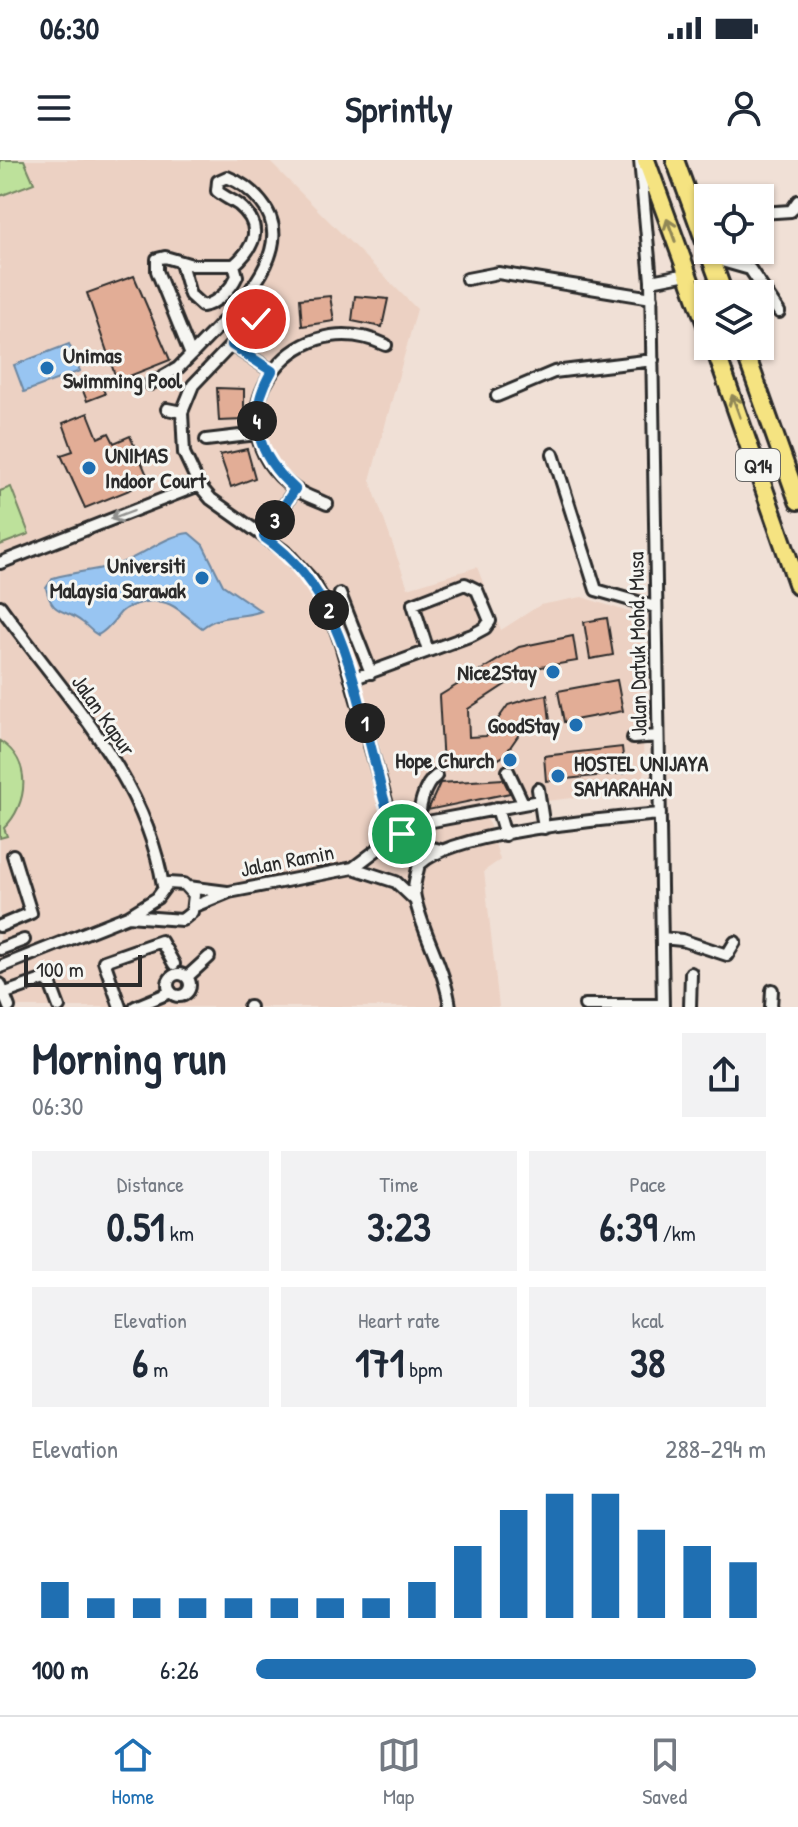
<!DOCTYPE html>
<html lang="en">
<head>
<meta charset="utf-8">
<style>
  :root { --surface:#fff; --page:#f2f2f3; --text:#1f2937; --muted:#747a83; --line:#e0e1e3; --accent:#1f6fb2 }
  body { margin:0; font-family:"Patrick Hand",sans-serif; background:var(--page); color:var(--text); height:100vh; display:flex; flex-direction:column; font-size:30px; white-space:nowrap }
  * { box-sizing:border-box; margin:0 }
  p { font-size:26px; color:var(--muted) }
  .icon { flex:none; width:44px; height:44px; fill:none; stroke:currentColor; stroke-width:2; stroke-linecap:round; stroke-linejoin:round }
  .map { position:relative; height:847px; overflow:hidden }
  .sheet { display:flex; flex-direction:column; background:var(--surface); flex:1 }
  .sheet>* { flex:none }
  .tools { position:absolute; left:694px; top:24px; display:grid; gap:16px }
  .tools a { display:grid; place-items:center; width:80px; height:80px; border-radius:0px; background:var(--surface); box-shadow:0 2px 6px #0004; font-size:40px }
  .scale { position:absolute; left:24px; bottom:20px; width:118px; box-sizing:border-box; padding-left:8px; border:4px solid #2b2b2b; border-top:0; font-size:22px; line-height:28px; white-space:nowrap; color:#2b2b2b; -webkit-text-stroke:6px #f6f6f2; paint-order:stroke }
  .pin { position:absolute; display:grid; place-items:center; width:68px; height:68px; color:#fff; margin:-34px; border:4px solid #fff; border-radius:50%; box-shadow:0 2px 8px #0007 }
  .km { position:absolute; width:40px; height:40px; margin:-20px; border-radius:50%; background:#222; color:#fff; font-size:22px; line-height:40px; text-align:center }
  .round { display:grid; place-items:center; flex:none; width:84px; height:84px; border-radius:0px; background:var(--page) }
  .head { display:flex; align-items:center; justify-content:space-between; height:136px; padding:0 32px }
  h1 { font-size:44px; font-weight:700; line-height:60px }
  .figures { display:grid; grid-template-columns:repeat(3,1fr); gap:12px; height:136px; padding:8px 32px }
  .figures div { display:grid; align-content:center; border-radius:0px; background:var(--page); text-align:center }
  .figures b { font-size:40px; font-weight:700 }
  .figures small { font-size:22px; font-weight:400 }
  .figures p { font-size:22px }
  .chart { height:224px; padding:16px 32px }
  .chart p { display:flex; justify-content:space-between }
  .chart svg { width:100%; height:144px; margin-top:8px; stroke:var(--accent); stroke-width:6 }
  ul { padding:0 32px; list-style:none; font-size:26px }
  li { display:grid; grid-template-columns:128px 96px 1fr; align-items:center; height:60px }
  li i { height:20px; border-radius:10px; background:var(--accent) }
  .status { display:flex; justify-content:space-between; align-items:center; height:56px; padding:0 40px; background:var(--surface); direction:ltr }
  .status svg { height:22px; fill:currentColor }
  header { display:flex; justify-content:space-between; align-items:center; height:104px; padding:0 32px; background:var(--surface); font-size:36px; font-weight:700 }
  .dock { display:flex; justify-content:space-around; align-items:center; height:112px; border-top:2px solid var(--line); background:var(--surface); font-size:22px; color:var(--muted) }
  .dock a { display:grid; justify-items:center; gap:4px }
  .dock .on { color:var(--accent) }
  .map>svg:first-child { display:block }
  .built { fill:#ecd1c3 }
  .green { fill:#bde19b; stroke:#748663; stroke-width:2 }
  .water { fill:#98c5f2; stroke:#6c87a2; stroke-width:2 }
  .building { fill:#e2ad96; stroke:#2b2b2b; stroke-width:2 }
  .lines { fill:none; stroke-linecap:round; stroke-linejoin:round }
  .minor-casing { stroke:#2b2b2b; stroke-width:16 }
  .highway-casing { stroke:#2b2b2b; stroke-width:22 }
  .minor { stroke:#f6f6f2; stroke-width:10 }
  .highway { stroke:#f5e381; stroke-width:16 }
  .oneway { stroke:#908756 }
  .oneway2 { stroke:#90908e }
  .route-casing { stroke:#fff; stroke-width:16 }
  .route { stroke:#1f6fb2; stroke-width:10 }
  .poi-dot { fill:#1f6fb2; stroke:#f6f6f2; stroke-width:3 }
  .labels { text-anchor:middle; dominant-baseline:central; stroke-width:6; stroke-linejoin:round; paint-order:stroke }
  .shield { fill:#f6f6f2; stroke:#686867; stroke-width:2 }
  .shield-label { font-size:20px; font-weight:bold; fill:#2b2b2b }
  .poi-label { font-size:22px; font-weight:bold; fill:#2b2b2b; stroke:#f6f6f2; text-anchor:end }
  .street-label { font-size:22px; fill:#2b2b2b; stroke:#f6f6f2 }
</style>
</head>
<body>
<div class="status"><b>06:30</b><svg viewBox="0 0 49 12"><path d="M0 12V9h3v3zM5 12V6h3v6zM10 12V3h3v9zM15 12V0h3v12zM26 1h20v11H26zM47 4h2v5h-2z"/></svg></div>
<header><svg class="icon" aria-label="menu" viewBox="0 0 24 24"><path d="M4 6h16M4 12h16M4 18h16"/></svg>Sprintly<svg class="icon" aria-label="person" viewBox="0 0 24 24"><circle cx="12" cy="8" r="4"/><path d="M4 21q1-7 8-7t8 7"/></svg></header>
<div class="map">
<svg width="798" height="847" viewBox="0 0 798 847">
  <rect width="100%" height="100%" fill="#f0e0d6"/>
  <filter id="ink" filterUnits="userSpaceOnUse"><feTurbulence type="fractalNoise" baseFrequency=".0125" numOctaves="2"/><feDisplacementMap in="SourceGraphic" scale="16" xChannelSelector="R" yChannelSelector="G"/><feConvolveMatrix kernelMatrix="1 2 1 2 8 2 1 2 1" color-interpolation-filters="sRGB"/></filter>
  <g filter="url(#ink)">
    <path class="built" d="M0 0H268L417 149 370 320 408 428 477 407 501 470 540 445 582 437 641 456 644 630 546 641 486 654 500 700 484 711 499 847H0Z"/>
    <path class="green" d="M0 0H24L34 23 0 36Z
      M11 327 29 374 0 385V331Z
      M0 581C33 601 28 645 4 668L7 676 0 678Z"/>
    <path class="water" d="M69 184 80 211 24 232 14 205Z
      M189 373 203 385 223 425 261 451C241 459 220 453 202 468 182 454 172 437 145 442 137 444 127 446 121 452 113 461 109 469 98 475 90 471 88 466 82 462 63 447 53 457 46 428L53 418C76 411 99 411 121 403 146 394 164 376 189 373Z"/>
    <path class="building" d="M134 116 170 200 117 221 87 133Z
      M330 136 334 161 302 166 300 139Z
      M355 136 388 139 382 167 352 161Z
      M98 216 105 234 87 241 80 223Z
      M217 228 244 229V260L219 261Z
      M88 253 98 278 109 273 114 283 130 276 147 315 130 324 132 329 85 348 61 295 73 291 63 263Z
      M247 289 255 318 231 327 220 295Z
      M607 458 613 495 590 499 584 462Z
      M573 476 577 501 529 509 468 549 469 577 486 576 508 545 527 539 547 535 550 561 522 570 504 596 493 602 443 605 439 536 519 487Z
      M617 520 623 551 564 562 558 531Z
      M622 587 625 613 546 621 544 596Z
      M503 619 510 633 428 650 440 623Z"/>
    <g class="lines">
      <defs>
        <path id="minor" d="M640 0 651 121 663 847
          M760 53 791 51 798 41
          M722 101 750 109 779 152
          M181 103 190 135 202 146C217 144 231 129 237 116L234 105
          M467 119 498 113 652 138
          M651 121 687 114
          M256 159 193 225 182 252 184 293 199 325 211 339 287 393 312 420 328 448 340 481 392 662 415 684 441 690
          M232 185 272 211
          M150 224 178 208 191 195 157 111V99L165 97 192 105H234C255 87 264 66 239 45 232 40 224 37 217 31L218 21 227 17C240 22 252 31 261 42 304 93 224 159 191 195
          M497 236 554 212 653 200
          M167 249 182 252
          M206 280 257 274
          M553 294 596 430 655 447
          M327 344C316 339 303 335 294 328 205 265 289 139 386 185
          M264 377 295 329
          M0 403 199 325
          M340 434 371 513
          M0 446C63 534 146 616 163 726
          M352 519 472 475 485 468 490 461 477 430 465 424 413 444 428 491
          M633 578 658 576
          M508 611 523 643
          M436 616C425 624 416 650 422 663L539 641
          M538 629 544 668
          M497 648 505 675
          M415 684C427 702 410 718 415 738 423 775 445 808 450 847
          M420 704C455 671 609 659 660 654
          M353 708 396 722 414 739
          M188 727 227 732
          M195 746 229 732 353 708 378 689 385 677 389 656
          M0 766 31 753 13 695
          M662 778 682 780 727 795 735 782
          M0 789 24 780
          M0 807 128 756 157 738 168 723 184 724 194 735 192 752 182 760 128 756
          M168 825a11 11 0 1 1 22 0a11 11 0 1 1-22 0Z
          M187 817 209 797
          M0 824 9 847
          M0 835 45 819 50 823 59 847
          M585 845H663
          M120 847 104 801 161 781 174 804
          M135 847 171 832
          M249 847H250
          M690 847 691 813
          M771 847 772 830"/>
        <path id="highway" d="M646 0 708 170
          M675 0 724 134
          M714 186 798 426
          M743 186 798 341"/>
      </defs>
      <use href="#minor" class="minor-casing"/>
      <use href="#highway" class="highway-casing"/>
      <use href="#minor" class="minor"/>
      <use href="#highway" class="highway"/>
    </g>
    <defs><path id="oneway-shaft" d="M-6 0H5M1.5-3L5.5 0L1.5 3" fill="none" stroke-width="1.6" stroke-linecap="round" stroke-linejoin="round" transform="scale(2)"/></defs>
    <g class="oneway">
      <use href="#oneway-shaft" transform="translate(671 70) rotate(-110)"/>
      <use href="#oneway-shaft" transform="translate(736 246) rotate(-110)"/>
    </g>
    <use class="oneway2" href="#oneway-shaft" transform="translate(122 355) rotate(159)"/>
  </g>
  <g class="lines" filter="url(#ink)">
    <defs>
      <path id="route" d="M256 159 232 185 272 211C245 256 257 296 295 329L264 377C340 428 354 523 376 607 382 630 385 656 402 674"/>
    </defs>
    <use href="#route" class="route-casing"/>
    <use href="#route" class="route"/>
  </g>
  <g class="poi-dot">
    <circle cx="47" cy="208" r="8"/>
    <circle cx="89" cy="308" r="8"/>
    <circle cx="202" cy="418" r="8"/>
    <circle cx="553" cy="512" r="8"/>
    <circle cx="576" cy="565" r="8"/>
    <circle cx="510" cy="600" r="8"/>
    <circle cx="558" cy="616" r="8"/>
  </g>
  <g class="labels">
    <rect class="shield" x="736" y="289" width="44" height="32" rx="6"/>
    <g class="shield-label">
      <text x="758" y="305">Q14</text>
    </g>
    <g class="poi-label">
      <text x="63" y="195" text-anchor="start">Unimas<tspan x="63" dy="25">Swimming Pool</tspan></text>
      <text x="105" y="295" text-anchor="start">UNIMAS<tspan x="105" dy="25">Indoor Court</tspan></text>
      <text x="186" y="405">Universiti<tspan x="186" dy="25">Malaysia Sarawak</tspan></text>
      <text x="537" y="512">Nice2Stay</text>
      <text x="560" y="565">GoodStay</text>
      <text x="494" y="600">Hope Church</text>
      <text x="574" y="603" text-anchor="start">HOSTEL UNIJAYA<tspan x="574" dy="25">SAMARAHAN</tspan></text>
    </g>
    <g class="street-label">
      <text transform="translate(637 484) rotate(-91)">Jalan Datuk Mohd. Musa</text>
      <text transform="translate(104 555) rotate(55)">Jalan Kapur</text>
      <text transform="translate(287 700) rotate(-11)">Jalan Ramin</text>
    </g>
  </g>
</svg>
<div class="tools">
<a><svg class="icon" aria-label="locate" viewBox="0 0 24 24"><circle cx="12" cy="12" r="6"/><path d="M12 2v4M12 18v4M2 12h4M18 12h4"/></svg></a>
<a><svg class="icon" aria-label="layers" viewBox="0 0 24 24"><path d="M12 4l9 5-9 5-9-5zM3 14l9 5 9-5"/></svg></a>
</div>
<div class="scale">100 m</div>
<div class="pin" style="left:402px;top:674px;background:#1e9e55"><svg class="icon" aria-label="arrive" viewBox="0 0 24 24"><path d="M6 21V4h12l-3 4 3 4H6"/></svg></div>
<div class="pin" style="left:256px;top:159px;background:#d93025"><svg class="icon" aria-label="check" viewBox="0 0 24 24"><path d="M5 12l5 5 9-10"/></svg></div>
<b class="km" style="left:365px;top:563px">1</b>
<b class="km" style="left:329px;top:450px">2</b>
<b class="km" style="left:275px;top:360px">3</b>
<b class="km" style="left:257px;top:261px">4</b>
</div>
<section class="sheet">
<div class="head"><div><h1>Morning run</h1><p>06:30</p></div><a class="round"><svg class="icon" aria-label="share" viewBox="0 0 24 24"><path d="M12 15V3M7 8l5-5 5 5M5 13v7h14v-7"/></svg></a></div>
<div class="figures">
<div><p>Distance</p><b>0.51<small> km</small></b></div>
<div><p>Time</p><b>3:23</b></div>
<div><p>Pace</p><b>6:39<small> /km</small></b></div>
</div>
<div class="figures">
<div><p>Elevation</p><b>6<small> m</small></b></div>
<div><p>Heart rate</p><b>171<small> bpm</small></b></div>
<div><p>kcal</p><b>38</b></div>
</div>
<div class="chart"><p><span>Elevation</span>288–294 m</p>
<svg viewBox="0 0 160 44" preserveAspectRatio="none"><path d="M5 44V33M15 44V38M25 44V38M35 44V38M45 44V38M55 44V38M65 44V38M75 44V38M85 44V33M95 44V22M105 44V11M115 44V6M125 44V6M135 44V17M145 44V22M155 44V27"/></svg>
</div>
<ul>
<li><b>100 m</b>6:26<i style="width:98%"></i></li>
</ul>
</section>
<nav class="dock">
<a class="on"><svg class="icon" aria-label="home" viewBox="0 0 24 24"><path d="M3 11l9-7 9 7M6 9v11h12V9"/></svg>Home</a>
<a><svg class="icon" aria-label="map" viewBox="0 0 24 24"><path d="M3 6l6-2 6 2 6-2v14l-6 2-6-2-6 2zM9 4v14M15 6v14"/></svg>Map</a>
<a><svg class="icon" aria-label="saved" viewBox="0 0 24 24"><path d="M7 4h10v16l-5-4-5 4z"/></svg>Saved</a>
</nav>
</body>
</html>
